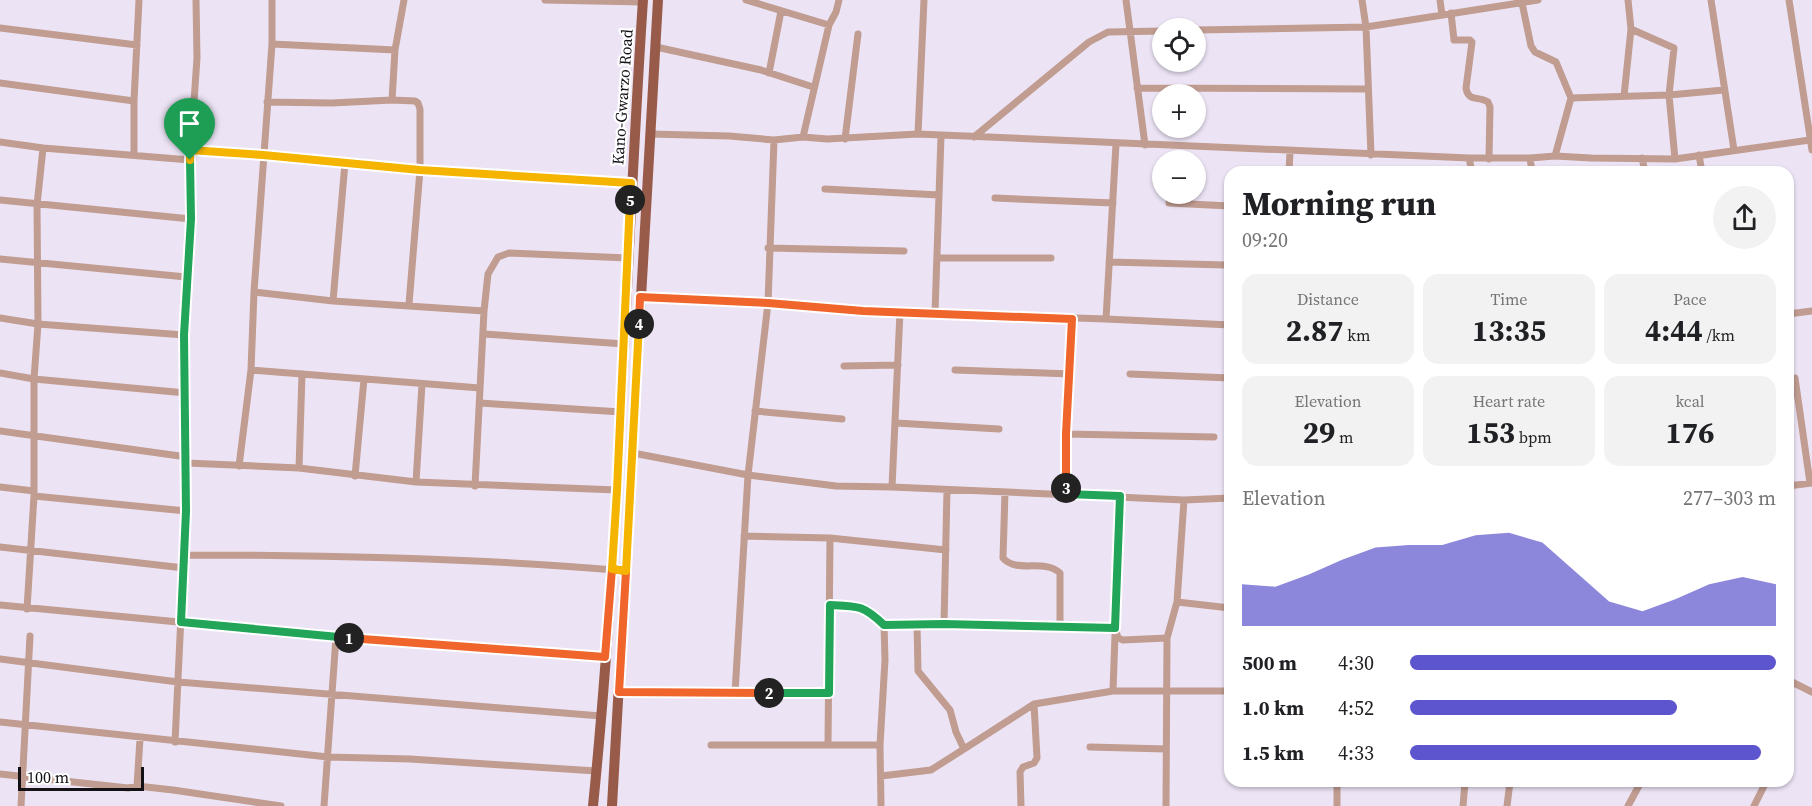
<!DOCTYPE html>
<html lang="en">
<head>
<meta charset="utf-8">
<style>
  :root { --surface:#fff; --page:#f2f2f2; --text:#202124; --muted:#757577; --accent:#5d55cd }
  body { margin:0; font-family:"Source Serif 4",serif; background:var(--page); color:var(--text); height:100vh; display:flex; flex-direction:column; font-size:22px; white-space:nowrap }
  * { box-sizing:border-box; margin:0 }
  p { font-size:20px; color:var(--muted) }
  .icon { flex:none; width:33px; height:33px; fill:none; stroke:currentColor; stroke-width:2; stroke-linecap:round; stroke-linejoin:round }
  .map { position:relative; flex:1; overflow:hidden }
  .details { position:absolute; left:1224px; top:166px; width:570px; height:621px; display:flex; flex-direction:column; background:var(--surface); border-radius:18px; box-shadow:0 2px 4px #0004 }
  .details>* { flex:none }
  .tools { position:absolute; left:1152px; top:18px; display:grid; gap:12px }
  .tools a { display:grid; place-items:center; width:54px; height:54px; border-radius:50%; background:var(--surface); box-shadow:0 2px 4px #0004; font-size:30px }
  .scale { position:absolute; left:18px; bottom:15px; width:126px; box-sizing:border-box; padding-left:6px; border:3px solid #131016; border-top:0; font-size:16px; line-height:21px; white-space:nowrap; color:#131016; -webkit-text-stroke:4px #fff; paint-order:stroke }
  .pin { position:absolute; display:grid; place-items:center; width:51px; height:51px; color:#fff; margin:-62px -26px; border-radius:50% 50% 50% 0; rotate:-45deg; box-shadow:0 0 6px #0007 }
  .pin .icon { rotate:45deg }
  .km { position:absolute; width:30px; height:30px; margin:-15px; border-radius:50%; background:#222; color:#fff; font-size:16px; line-height:30px; text-align:center }
  .round { display:grid; place-items:center; flex:none; width:63px; height:63px; border-radius:32px; background:var(--page) }
  .overview { display:flex; align-items:center; justify-content:space-between; height:102px; padding:0 18px }
  h1 { font-size:33px; font-weight:700; line-height:45px }
  .stats { display:grid; grid-template-columns:repeat(3,1fr); gap:9px; height:102px; padding:6px 18px }
  .stats div { display:grid; align-content:center; border-radius:15px; background:var(--page); text-align:center }
  .stats b { font-size:30px; font-weight:700 }
  .stats small { font-size:16px; font-weight:400 }
  .stats p { font-size:16px }
  .chart { height:168px; padding:12px 18px }
  .chart p { display:flex; justify-content:space-between }
  .chart svg { width:100%; height:108px; margin-top:6px; fill:var(--accent); opacity:.7 }
  ul { padding:0 18px; list-style:none; font-size:20px }
  li { display:grid; grid-template-columns:96px 72px 1fr; align-items:center; height:45px }
  li i { height:15px; border-radius:8px; background:var(--accent) }
  .map>svg:first-child { display:block }
  .lines { fill:none; stroke-linecap:round; stroke-linejoin:round }
  .minor { stroke:#c09c91; stroke-width:7 }
  .primary { stroke:#995b49; stroke-width:10 }
  .split-1-casing { stroke:#fff; stroke-width:12 }
  .split-2-casing { stroke:#fff; stroke-width:12 }
  .split-3-casing { stroke:#fff; stroke-width:12 }
  .split-4-casing { stroke:#fff; stroke-width:12 }
  .split-5-casing { stroke:#fff; stroke-width:12 }
  .split-6-casing { stroke:#fff; stroke-width:12 }
  .split-1 { stroke:#22a559; stroke-width:8 }
  .split-2 { stroke:#f0652b; stroke-width:8 }
  .split-3 { stroke:#22a559; stroke-width:8 }
  .split-4 { stroke:#f0652b; stroke-width:8 }
  .split-5 { stroke:#f5b400; stroke-width:8 }
  .split-6 { stroke:#f5b400; stroke-width:8 }
  .labels { text-anchor:middle; dominant-baseline:central; stroke-width:4.5; stroke-linejoin:round; paint-order:stroke }
  .street-label { font-size:16px; fill:#131016; stroke:#fff }
</style>
</head>
<body>
<div class="map">
<svg width="1812" height="806" viewBox="0 0 1812 806">
  <rect width="100%" height="100%" fill="#ece4f5"/>
  <g class="lines">
    <path class="minor" d="M545 0 643 2
      M746 0 829 25
      M1126 0 1145 145
      M1362 0 1366 27 1371 155
      M1440 0 1442 15
      M1711 0 1734 150
      M1789 0 1812 150
      M1522 3 1531 46 1535 52 1556 62 1571 98 1555 156
      M1451 13 1454 40H1470L1472 42 1466 88C1468 102 1479 96 1488 102L1490 107 1489 159
      M0 28 137 45
      M1631 29 1674 48 1669 95 1675 159
      M1196 30 1366 27 1538 0
      M272 44 395 50
      M656 47 761 70 813 87
      M769 73 781 11
      M0 83 134 101
      M1137 88 1368 89
      M1624 96 1631 29 1628 0
      M1571 98 1669 95 1724 90
      M392 100 415 101 418 103 420 109V170L409 304
      M267 102 332 103 392 100 395 50 404 0
      M650 134 729 136 774 140 803 137 827 139 918 134 1469 158H1530L1555 156 1591 158 1675 159 1810 140
      M918 134 924 0
      M803 137 829 25 836 12 839 0
      M974 137 1089 42 1108 32 1162 31
      M845 139 858 34
      M0 142 43 148
      M191 150 263 155 420 170 631 183
      M134 155V101L139 0
      M1699 155 1702 172
      M1469 158 1472 172
      M1530 158 1532 172
      M1642 158 1645 172
      M1289 172 1290 151
      M825 189 939 195
      M995 198 1113 203
      M0 200 191 219
      M1169 203 1230 206
      M768 248 904 251
      M937 258H1051
      M0 259 186 277
      M1109 262 1226 265
      M254 292 333 301 484 311
      M640 297 768 303 863 311 1106 319 1230 325
      M333 301 345 163
      M935 313 941 136
      M1788 314 1812 311
      M0 318 38 324 184 335
      M1106 319 1116 144
      M484 334 624 344
      M844 366 898 365
      M251 370 480 388
      M955 370 1071 374
      M0 373 34 379 186 393
      M1130 374 1230 378
      M1795 378 1810 483
      M480 403 621 412
      M755 411 842 419
      M896 423 999 429
      M0 431 187 457
      M1066 434 1214 437
      M633 453 748 475 836 486 892 487 1184 500 1230 498
      M187 463 299 468 416 482 617 490
      M239 466 251 370 254 292 272 44V0
      M299 468 302 374
      M355 476 364 379
      M416 482 422 384
      M475 486 484 311 488 274 498 257 509 253 628 258
      M1788 486 1812 483
      M0 487 34 491
      M892 487 900 312
      M1005 492 1003 558C1017 574 1043 558 1060 573V627
      M1066 494V434L1072 319
      M34 496 186 511
      M1120 496 1113 691H1230
      M744 536 830 538 946 550
      M0 547 184 568
      M184 555C332 555 479 558 626 571
      M1177 602 1230 608
      M0 605 336 637 605 657
      M830 605C858 606 863 605 884 625
      M27 609 34 496V379L38 324 37 205 43 148 190 160
      M917 624 918 671 950 710 956 732 964 749 1034 704 1113 691
      M944 624 947 490
      M0 659 178 682 601 716
      M1788 680 1812 692
      M619 692 829 693
      M735 693 748 475 768 303 774 140
      M0 722 328 757 410 759 596 771
      M175 742 186 511 184 335 191 219 190 160 197 58 196 0
      M711 745H880
      M828 745 830 538
      M1090 747 1166 749
      M0 774 128 788 137 786 173 790 281 806
      M881 776 931 770 964 749
      M1337 782V806
      M137 786 140 739
      M21 806 30 636
      M324 806 336 637
      M881 806 880 745 885 660 884 625 944 624 1115 628 1118 638 1123 640 1167 638 1177 602 1184 500
      M1021 806 1020 772 1023 767 1034 763 1037 758 1034 704
      M1166 806 1167 638
      M1463 806 1465 782
      M1507 806 1510 782
      M1628 806 1641 782
      M1754 806 1766 782"/>
    <path class="primary" d="M593 806C620 538 625 269 643 0
      M612 806 658 0"/>
  </g>
  <g class="lines">
    <defs>
      <path id="split-1" d="M190 160 191 219 184 335 186 511 181 622 349 638"/>
      <path id="split-2" d="M349 638 605 657 612 569 626 571 619 692 769 693"/>
      <path id="split-3" d="M769 693H829L830 605C858 606 863 605 884 625L944 624 1115 628 1120 496 1066 494V488"/>
      <path id="split-4" d="M639 324 640 297 768 303 863 311 1072 319 1066 434V488"/>
      <path id="split-5" d="M630 200 617 490 612 569 626 571 639 324"/>
      <path id="split-6" d="M190 160V150L263 155 420 170 631 183 630 200"/>
    </defs>
    <use href="#split-1" class="split-1-casing"/>
    <use href="#split-2" class="split-2-casing"/>
    <use href="#split-3" class="split-3-casing"/>
    <use href="#split-4" class="split-4-casing"/>
    <use href="#split-5" class="split-5-casing"/>
    <use href="#split-6" class="split-6-casing"/>
    <use href="#split-1" class="split-1"/>
    <use href="#split-2" class="split-2"/>
    <use href="#split-3" class="split-3"/>
    <use href="#split-4" class="split-4"/>
    <use href="#split-5" class="split-5"/>
    <use href="#split-6" class="split-6"/>
  </g>
  <g class="labels">
    <g class="street-label">
      <text transform="translate(622 97) rotate(-86)">Kano-Gwarzo Road</text>
    </g>
  </g>
</svg>
<div class="tools">
<a><svg class="icon" aria-label="locate" viewBox="0 0 24 24"><circle cx="12" cy="12" r="6"/><path d="M12 2v4M12 18v4M2 12h4M18 12h4"/></svg></a>
<a>+</a>
<a>−</a>
</div>
<div class="scale">100 m</div>
<div class="pin" style="left:190px;top:160px;background:#1e9e55"><svg class="icon" aria-label="arrive" viewBox="0 0 24 24"><path d="M6 21V4h12l-3 4 3 4H6"/></svg></div>
<b class="km" style="left:349px;top:638px">1</b>
<b class="km" style="left:769px;top:693px">2</b>
<b class="km" style="left:1066px;top:488px">3</b>
<b class="km" style="left:639px;top:324px">4</b>
<b class="km" style="left:630px;top:200px">5</b>
<section class="details">
<div class="overview"><div><h1>Morning run</h1><p>09:20</p></div><a class="round"><svg class="icon" aria-label="share" viewBox="0 0 24 24"><path d="M12 15V3M7 8l5-5 5 5M5 13v7h14v-7"/></svg></a></div>
<div class="stats">
<div><p>Distance</p><b>2.87<small> km</small></b></div>
<div><p>Time</p><b>13:35</b></div>
<div><p>Pace</p><b>4:44<small> /km</small></b></div>
</div>
<div class="stats">
<div><p>Elevation</p><b>29<small> m</small></b></div>
<div><p>Heart rate</p><b>153<small> bpm</small></b></div>
<div><p>kcal</p><b>176</b></div>
</div>
<div class="chart"><p><span>Elevation</span>277–303 m</p>
<svg viewBox="0 0 160 44" preserveAspectRatio="none"><path d="M0 44V27L10 28L20 23L30 17L40 12L50 11L60 11L70 7L80 6L90 10L100 22L110 34L120 38L130 33L140 27L150 24L160 27V44z"/></svg>
</div>
<ul>
<li><b>500 m</b>4:30<i style="width:100%"></i></li>
<li><b>1.0 km</b>4:52<i style="width:73%"></i></li>
<li><b>1.5 km</b>4:33<i style="width:96%"></i></li>
</ul>
</section>
</div>
</body>
</html>
